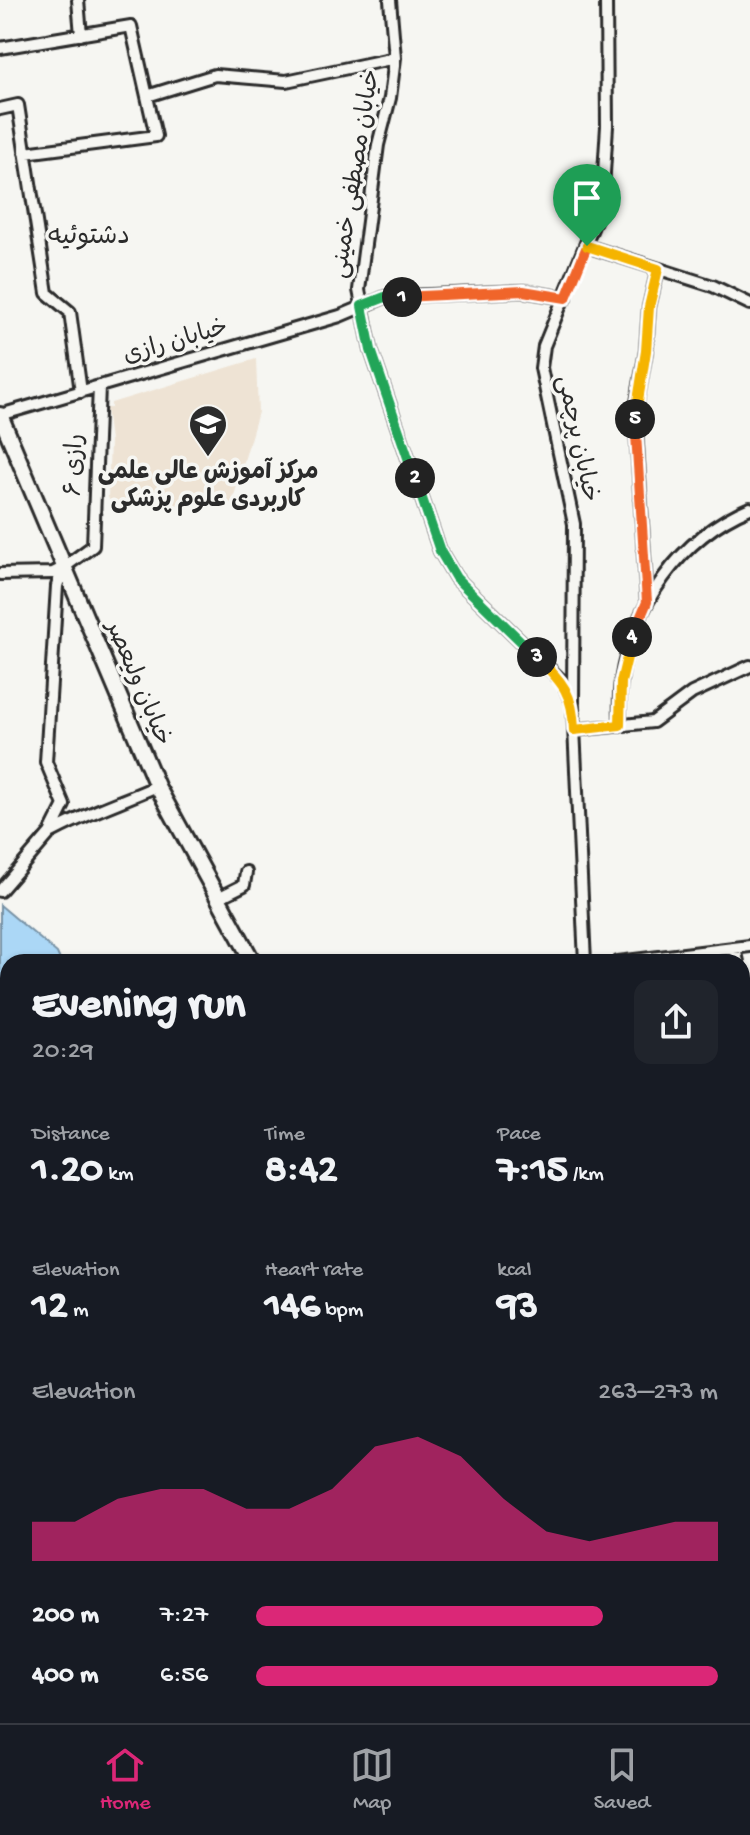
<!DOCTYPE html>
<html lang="en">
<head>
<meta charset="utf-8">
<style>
  :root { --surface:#171b24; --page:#20242c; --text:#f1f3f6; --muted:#9ea1a6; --line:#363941; --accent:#db2777 }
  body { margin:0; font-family:"Gochi Hand","Playpen Sans Arabic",sans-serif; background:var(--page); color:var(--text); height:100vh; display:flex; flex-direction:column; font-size:30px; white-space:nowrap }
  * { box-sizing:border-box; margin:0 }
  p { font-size:26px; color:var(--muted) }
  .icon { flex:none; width:44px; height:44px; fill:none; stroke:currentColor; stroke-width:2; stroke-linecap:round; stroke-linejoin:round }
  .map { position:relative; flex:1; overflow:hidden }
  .side { position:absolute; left:0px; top:954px; width:750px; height:770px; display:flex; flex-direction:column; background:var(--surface); border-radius:24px 24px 0 0; box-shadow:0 2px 6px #0004 }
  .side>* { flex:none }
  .pin { position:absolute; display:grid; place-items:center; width:68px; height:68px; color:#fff; margin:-82px -34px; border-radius:50% 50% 50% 0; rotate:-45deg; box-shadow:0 0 8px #0007 }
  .pin .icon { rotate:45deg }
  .km { position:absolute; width:40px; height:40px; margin:-20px; border-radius:50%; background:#222; color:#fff; font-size:22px; line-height:40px; text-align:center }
  .round { display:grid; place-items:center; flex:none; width:84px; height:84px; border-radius:16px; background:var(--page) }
  .head { display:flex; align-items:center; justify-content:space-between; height:136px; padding:0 32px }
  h1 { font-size:44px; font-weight:800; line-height:60px }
  .figures { display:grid; grid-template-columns:repeat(3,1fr); gap:12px; height:136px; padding:8px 32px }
  .figures div { display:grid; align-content:center }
  .figures b { font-size:40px; font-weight:800 }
  .figures small { font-size:22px; font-weight:400 }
  .figures p { font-size:22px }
  .chart { height:224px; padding:16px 32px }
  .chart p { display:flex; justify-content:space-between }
  .chart svg { width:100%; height:144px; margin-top:8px; fill:var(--accent); opacity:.7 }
  ul { padding:0 32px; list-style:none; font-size:26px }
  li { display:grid; grid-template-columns:128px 96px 1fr; align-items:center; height:60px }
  li i { height:20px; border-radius:10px; background:var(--accent) }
  .tabs { display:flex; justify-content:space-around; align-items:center; height:112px; border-top:2px solid var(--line); background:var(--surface); font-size:22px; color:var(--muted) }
  .tabs a { display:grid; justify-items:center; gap:4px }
  .tabs .current { color:var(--accent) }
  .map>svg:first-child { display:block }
  .built { fill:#eee3d4 }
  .water { fill:#abd7f6; stroke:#7892a5; stroke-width:2 }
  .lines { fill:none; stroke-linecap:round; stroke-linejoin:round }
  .minor-casing { stroke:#2b2b2b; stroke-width:16 }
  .major-casing { stroke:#2b2b2b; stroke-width:20 }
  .minor { stroke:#f6f6f2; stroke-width:10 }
  .major { stroke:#f6f6f2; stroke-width:14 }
  .split-1-casing { stroke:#fff; stroke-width:16 }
  .split-2-casing { stroke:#fff; stroke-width:16 }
  .split-3-casing { stroke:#fff; stroke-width:16 }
  .split-4-casing { stroke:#fff; stroke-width:16 }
  .split-5-casing { stroke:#fff; stroke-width:16 }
  .split-6-casing { stroke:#fff; stroke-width:16 }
  .split-1 { stroke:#f0652b; stroke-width:10 }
  .split-2 { stroke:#22a559; stroke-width:10 }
  .split-3 { stroke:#22a559; stroke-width:10 }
  .split-4 { stroke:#f5b400; stroke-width:10 }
  .split-5 { stroke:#f0652b; stroke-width:10 }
  .split-6 { stroke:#f5b400; stroke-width:10 }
  .labels { text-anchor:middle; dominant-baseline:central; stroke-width:7; stroke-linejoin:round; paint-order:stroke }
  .street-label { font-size:24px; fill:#2b2b2b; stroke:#f6f6f2 }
  .poi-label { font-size:24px; font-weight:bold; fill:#2b2b2b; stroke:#f6f6f2 }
  .neighbourhood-label { font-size:26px; fill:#2b2b2b; stroke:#f6f6f2 }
</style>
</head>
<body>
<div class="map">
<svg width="750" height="1723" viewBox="0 0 750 1723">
  <rect width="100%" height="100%" fill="#f6f6f2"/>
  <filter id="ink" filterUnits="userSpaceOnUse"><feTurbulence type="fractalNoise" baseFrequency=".0125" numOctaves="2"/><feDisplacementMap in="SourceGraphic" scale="16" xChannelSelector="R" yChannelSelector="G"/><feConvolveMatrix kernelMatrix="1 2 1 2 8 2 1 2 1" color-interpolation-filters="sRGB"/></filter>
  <g filter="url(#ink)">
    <path class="built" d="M256 359 258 412 232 503 169 505 110 501 108 497 110 441 106 408H111V403Z"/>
    <path class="water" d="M0 905 57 953 61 962H8V1716H50L48 1723H0Z"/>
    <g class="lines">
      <defs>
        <path id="minor" d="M78 0 81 35
          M390 0 395 58 390 98 378 145 359 290 371 350 440 551 456 578 563 682 573 706 585 962
          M0 48 131 26 156 136 25 153
          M147 96 215 75 286 81 395 58
          M0 109 18 105 47 293 70 312 81 392
          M587 246 713 286 750 304
          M0 415 340 316 385 297 523 291 566 298
          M63 568 57 586 46 762 64 805 50 833C84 814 121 802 157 786
          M0 574 53 573 63 568 93 546 99 386
          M647 602 635 414 646 351 649 307 658 269
          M573 703 574 524 541 368 544 346 602 204 607 126 606 0
          M620 725C620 711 619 695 621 681 632 607 680 537 750 508
          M574 730 653 722 692 693 750 666
          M0 891 50 833
          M218 898 244 885 246 872
          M735 948 738 962
          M618 962 750 946
          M742 977 750 1008
          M742 1088 750 1086
          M742 1206 750 1205
          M742 1534 750 1533
          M742 1631 750 1630
          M742 1704 750 1701
          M284 1716 285 1723
          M389 1716 392 1723
          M716 1716 718 1723
          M219 1723V1716
          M485 1723 492 1716"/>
        <path id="major" d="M0 415 157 786 253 962
          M462 1716 464 1723"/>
      </defs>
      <use href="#minor" class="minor-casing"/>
      <use href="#major" class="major-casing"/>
      <use href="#minor" class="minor"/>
      <use href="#major" class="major"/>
    </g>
  </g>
  <g class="lines" filter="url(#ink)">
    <defs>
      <path id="split-1" d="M402 297 523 291 566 298 587 246"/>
      <path id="split-2" d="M402 297H385L362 306 371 350 415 478"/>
      <path id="split-3" d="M415 478 440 551 456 578 537 657"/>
      <path id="split-4" d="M537 657C562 682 573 692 574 730L620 725 621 682 632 637"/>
      <path id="split-5" d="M632 637 647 602 635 419"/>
      <path id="split-6" d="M587 246 658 269 649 307 646 351 635 419"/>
    </defs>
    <use href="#split-1" class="split-1-casing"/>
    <use href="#split-2" class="split-2-casing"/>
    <use href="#split-3" class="split-3-casing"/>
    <use href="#split-4" class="split-4-casing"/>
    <use href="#split-5" class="split-5-casing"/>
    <use href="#split-6" class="split-6-casing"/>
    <use href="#split-1" class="split-1"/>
    <use href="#split-2" class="split-2"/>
    <use href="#split-3" class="split-3"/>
    <use href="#split-4" class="split-4"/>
    <use href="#split-5" class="split-5"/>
    <use href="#split-6" class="split-6"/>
  </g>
  <defs>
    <symbol id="university-pin" viewBox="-11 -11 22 30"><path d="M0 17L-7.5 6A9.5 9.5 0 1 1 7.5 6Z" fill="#2b2b2b" stroke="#f6f6f2"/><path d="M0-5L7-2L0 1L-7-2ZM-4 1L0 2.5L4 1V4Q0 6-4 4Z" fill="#fff"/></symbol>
  </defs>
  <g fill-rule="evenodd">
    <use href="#university-pin" x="186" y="402" width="44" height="60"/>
  </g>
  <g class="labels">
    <g class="street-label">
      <text transform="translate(357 174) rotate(-81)">خیابان مصطفی خمینی</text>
      <text transform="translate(176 343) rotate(-16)">خیابان رازی</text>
      <text transform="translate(576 439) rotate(78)">خیابان پرچمی</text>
      <text transform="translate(76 465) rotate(-88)">رازی ۶</text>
      <text transform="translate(137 684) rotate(67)">خیابان ولیعصر</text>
    </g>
    <g class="poi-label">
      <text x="208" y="473">مرکز آموزش عالی علمی<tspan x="208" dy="28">کاربردی علوم پزشکی</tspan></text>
    </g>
    <g class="neighbourhood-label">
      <text x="89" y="238">دشتوئیه</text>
    </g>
  </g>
</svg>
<div class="pin" style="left:587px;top:246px;background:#1e9e55"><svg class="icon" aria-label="arrive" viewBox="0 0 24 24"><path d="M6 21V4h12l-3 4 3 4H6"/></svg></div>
<b class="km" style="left:402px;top:297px">1</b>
<b class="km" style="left:415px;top:478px">2</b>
<b class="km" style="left:537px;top:657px">3</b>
<b class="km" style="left:632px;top:637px">4</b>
<b class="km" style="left:635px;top:419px">5</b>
<section class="side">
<div class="head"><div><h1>Evening run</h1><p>20:29</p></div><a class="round"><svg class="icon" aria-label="share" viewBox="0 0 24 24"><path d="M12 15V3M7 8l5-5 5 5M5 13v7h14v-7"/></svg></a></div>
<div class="figures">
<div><p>Distance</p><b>1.20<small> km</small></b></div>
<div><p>Time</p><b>8:42</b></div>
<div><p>Pace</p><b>7:15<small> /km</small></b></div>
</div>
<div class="figures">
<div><p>Elevation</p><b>12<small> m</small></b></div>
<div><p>Heart rate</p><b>146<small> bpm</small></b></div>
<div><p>kcal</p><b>93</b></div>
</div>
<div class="chart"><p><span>Elevation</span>263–273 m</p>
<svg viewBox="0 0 160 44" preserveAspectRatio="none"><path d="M0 44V32L10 32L20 25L30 22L40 22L50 28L60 28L70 22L80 9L90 6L100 12L110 25L120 35L130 38L140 35L150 32L160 32V44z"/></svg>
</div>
<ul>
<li><b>200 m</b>7:27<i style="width:75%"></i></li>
<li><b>400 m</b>6:56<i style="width:100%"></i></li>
</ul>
</section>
</div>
<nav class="tabs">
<a class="current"><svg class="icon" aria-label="home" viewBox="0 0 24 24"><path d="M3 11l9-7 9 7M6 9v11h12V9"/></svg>Home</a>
<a><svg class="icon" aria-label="map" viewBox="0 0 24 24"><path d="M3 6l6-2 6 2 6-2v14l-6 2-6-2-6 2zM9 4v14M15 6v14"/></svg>Map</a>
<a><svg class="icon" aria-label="saved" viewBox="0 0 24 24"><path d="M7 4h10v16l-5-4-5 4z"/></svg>Saved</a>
</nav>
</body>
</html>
